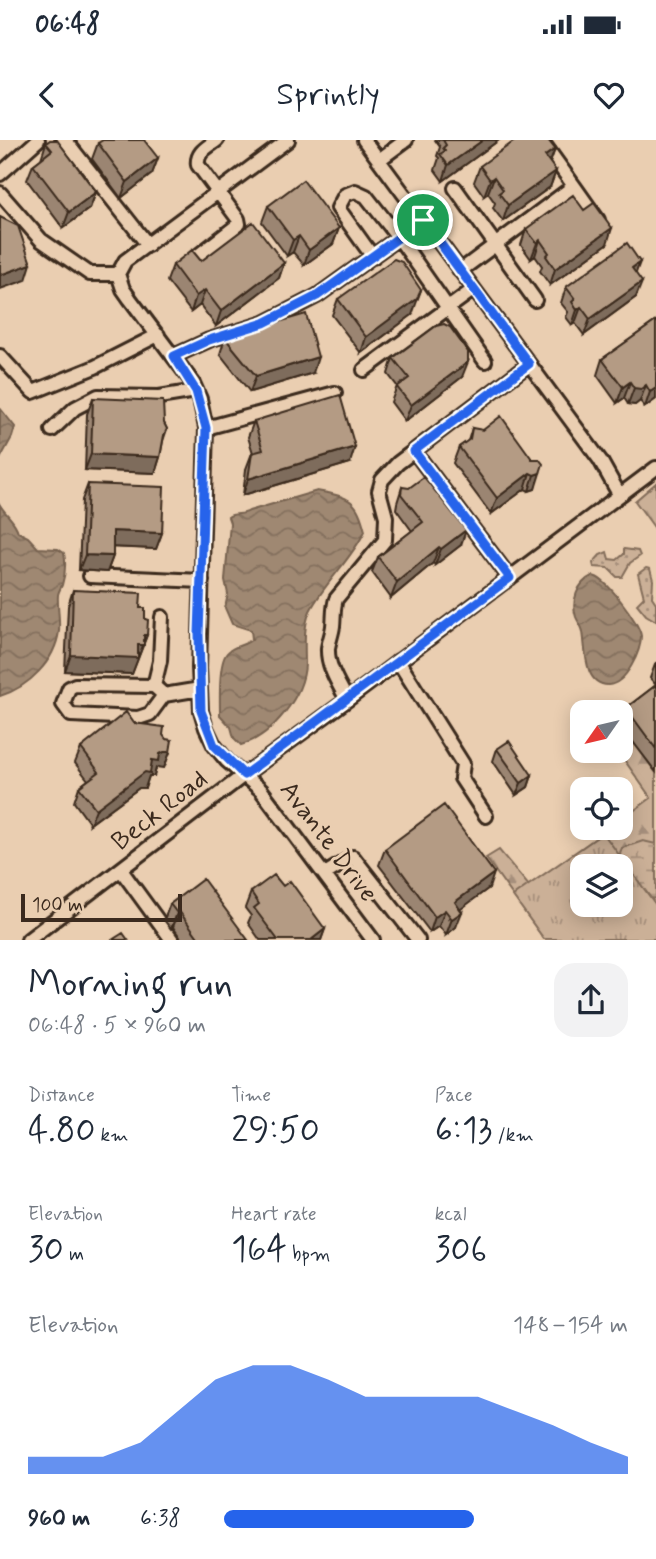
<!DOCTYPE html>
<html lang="en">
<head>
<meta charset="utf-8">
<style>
  :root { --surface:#fff; --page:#f2f2f3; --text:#1f2937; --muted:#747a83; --accent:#2563eb }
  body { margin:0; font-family:Mynerve,sans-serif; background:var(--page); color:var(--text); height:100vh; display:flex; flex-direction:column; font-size:26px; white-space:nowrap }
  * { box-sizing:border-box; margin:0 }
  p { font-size:23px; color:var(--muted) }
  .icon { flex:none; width:38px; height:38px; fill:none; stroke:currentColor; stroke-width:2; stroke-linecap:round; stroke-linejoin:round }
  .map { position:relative; height:800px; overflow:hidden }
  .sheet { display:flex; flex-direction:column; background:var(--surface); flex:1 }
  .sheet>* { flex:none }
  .needle { width:46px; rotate:236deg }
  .controls { position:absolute; left:570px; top:560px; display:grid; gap:14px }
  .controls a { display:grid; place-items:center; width:63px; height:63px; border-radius:14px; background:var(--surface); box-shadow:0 4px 18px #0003; font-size:35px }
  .scale { position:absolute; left:21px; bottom:18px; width:161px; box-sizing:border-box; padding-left:7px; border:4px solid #3b2a1e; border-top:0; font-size:19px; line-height:24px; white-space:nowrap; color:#3b2a1e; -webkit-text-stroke:5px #eaceb1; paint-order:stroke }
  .pin { position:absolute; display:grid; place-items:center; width:60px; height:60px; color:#fff; margin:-30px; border:4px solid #fff; border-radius:50%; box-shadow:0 2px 7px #0007 }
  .round { display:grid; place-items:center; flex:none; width:74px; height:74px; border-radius:21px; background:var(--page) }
  .headline { display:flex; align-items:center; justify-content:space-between; height:119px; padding:0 28px }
  h1 { font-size:38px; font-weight:600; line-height:52px }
  .figures { display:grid; grid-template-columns:repeat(3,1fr); gap:10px; height:119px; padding:7px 28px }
  .figures div { display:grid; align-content:center }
  .figures b { font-size:35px; font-weight:600 }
  .figures small { font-size:19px; font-weight:400 }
  .figures p { font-size:19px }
  .chart { height:196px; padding:14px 28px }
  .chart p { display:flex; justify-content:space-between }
  .chart svg { width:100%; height:126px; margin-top:7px; fill:var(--accent); opacity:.7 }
  ul { padding:0 28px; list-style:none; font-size:23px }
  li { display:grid; grid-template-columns:112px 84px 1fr; align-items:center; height:52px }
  li i { height:18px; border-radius:9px; background:var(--accent) }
  .status { display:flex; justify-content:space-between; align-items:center; height:49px; padding:0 35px; background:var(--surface); direction:ltr }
  .status svg { height:19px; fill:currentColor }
  header { display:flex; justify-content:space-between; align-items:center; height:91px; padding:0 28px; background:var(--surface); font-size:32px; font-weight:600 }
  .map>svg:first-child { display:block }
  .grass { fill:url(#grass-dots); stroke:#836d5a; stroke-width:2 }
  .forest { fill:url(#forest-firs); stroke:#836d5a; stroke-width:2; fill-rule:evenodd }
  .wetland { fill:url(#wetland-marsh); stroke:#836d5a; stroke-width:2 }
  .park { fill:url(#park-tufts); stroke:#836d5a; stroke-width:2; fill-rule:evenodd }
  .water { fill:url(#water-waves); stroke:#776250; stroke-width:2 }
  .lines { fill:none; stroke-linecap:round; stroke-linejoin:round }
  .minor-casing { stroke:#3b2a1e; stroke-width:18 }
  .minor { stroke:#eaceb1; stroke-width:12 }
  .wall { fill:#9b8572; stroke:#3b2a1e; stroke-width:2 }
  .shaded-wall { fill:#7e6c5c; stroke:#3b2a1e; stroke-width:2 }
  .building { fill:#b49b84; stroke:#3b2a1e; stroke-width:2 }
  .route-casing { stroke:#fff; stroke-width:14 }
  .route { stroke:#2563eb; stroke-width:9 }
  .labels { text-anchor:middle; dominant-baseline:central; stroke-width:6; stroke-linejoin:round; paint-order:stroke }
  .street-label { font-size:26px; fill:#3b2a1e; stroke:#eaceb1 }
</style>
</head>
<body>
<div class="status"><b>06:48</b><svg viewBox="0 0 49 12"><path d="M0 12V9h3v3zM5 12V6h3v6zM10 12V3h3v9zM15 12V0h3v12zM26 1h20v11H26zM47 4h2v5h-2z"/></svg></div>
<header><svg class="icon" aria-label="back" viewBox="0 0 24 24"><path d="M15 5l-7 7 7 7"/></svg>Sprintly<svg class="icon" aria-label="heart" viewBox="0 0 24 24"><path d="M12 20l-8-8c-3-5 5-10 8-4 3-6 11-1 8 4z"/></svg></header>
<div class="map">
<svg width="656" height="800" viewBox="0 0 656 800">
  <defs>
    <pattern id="grass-dots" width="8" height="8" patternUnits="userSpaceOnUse" patternTransform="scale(1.75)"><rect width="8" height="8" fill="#cbb097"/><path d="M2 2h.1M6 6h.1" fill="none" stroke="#a68f7b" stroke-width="1.8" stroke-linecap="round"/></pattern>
    <pattern id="forest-firs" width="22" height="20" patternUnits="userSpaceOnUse" patternTransform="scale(1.75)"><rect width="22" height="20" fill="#cbb097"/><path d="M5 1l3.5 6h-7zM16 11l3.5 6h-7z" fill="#a68f7b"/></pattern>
    <pattern id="wetland-marsh" width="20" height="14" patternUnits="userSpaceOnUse" patternTransform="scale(1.75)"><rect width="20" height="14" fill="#cbb097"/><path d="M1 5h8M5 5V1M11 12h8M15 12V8" fill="none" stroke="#a68f7b"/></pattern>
    <pattern id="park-tufts" width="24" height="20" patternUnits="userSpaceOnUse" patternTransform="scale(1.75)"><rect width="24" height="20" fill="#cbb097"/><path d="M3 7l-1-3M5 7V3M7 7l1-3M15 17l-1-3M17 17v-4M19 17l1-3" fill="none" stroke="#a68f7b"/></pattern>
    <pattern id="water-waves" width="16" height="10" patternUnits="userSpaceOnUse" patternTransform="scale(1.75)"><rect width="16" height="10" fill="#9f8872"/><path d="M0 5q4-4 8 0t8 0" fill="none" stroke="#836f5d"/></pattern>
  </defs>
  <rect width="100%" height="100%" fill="#eaceb1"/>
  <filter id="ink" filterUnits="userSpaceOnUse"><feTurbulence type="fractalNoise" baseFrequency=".0143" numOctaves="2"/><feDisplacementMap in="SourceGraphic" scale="14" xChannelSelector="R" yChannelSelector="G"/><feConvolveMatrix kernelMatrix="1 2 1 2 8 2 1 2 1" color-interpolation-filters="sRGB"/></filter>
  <g filter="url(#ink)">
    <path class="grass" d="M624 409 638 411 640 416 630 423 622 437H617L608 428 594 427 593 423 600 415 607 412 609 419 617 420 624 414Z
      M646 428 650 429 653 440 652 457 656 463V481L646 475 637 464 644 457 638 434Z"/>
    <path class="forest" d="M656 343V390L635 361Z
      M621 585 656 633V799H544L486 718 499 710 529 746 611 688H621V680L651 658 618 611H621ZM583 726H621V765H583Z"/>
    <path class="wetland" d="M643 701 656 704V758L641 759 620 714 622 708Z"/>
    <path class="park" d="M603 693 656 765V799H544L513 756ZM583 726H621V765H583Z"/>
    <path class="water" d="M0 268 15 287 12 297 0 319Z
      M317 351C351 357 357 360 365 391 351 420 325 442 310 471 303 487 305 508 305 524 304 556 272 596 241 605L234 598 231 587 220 575C220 561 218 520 228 512 235 505 245 506 252 499L251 490 232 484 225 468 228 454 225 440 230 383 228 377C234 372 242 376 249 371Z
      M0 365C6 375 16 382 18 392L28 397 38 408 58 409 64 413C66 423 65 435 62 445 61 447 58 453 58 455 57 464 60 479 59 491 55 521 29 547 0 556Z
      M592 436C604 435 640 483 641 496 641 510 627 544 608 545 583 545 586 508 583 492 582 486 578 482 576 477 571 462 577 443 592 436Z"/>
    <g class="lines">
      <defs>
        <path id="minor" d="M62 0 66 1 148 105
          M288 0 125 121 118 134 123 149 130 159 193 243 200 259 206 288 199 528 201 571 206 588 214 605 227 621 261 650 373 800
          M364 0 600 320 619 354
          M379 20 406 0
          M0 34 38 0
          M574 46 598 80
          M455 48 535 160
          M0 53 41 100 90 134H118
          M373 117 338 68 345 55 355 51 366 56 399 98 485 221
          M195 118 239 84 238 79 198 25C196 12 208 7 217 0
          M460 131 574 46 541 0
          M0 216 33 252 95 227 158 195
          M174 216 209 200 264 183 317 156 423 80
          M364 230 474 149
          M206 288 335 253
          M52 290 75 268 98 256 159 257 196 251
          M414 311 510 438
          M90 436 202 441
          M398 521 463 624 461 638 486 676
          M154 546 160 521 162 477
          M164 555 154 546 75 545 69 548 63 564 71 575 138 578 150 574 164 555 200 549
          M347 560C339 544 327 527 328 508 329 501 332 494 333 486 334 477 333 468 336 459L385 400 386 377 379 351 382 340 398 323 529 224
          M121 730 172 800
          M325 734 353 717 418 800
          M28 800 244 635 347 560 656 328"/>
      </defs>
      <use href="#minor" class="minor-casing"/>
      <use href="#minor" class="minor"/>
    </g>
    <path class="wall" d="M435 0H499L443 41 435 30 439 18 437 16 440 7Z
      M46 3 96 52 90 68 63 88 27 40 33 25 41 19Z
      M98 3 158 18 152 34 121 58 92 19Z
      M555 9 550 23 556 31 550 47 503 81 493 68 495 63 488 53 484 56 474 42 480 26Z
      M268 66 339 88 333 104 304 125 293 112 287 116 262 82Z
      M526 89 607 104 550 145 540 131 542 126 535 116 531 119 521 105Z
      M201 121 284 123 279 138 216 186 200 165 191 172 167 141 173 125Z
      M636 134V157L584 195 575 183 572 185 566 177 568 172 561 163 566 147Z
      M338 159 412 175 361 213 332 175Z
      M656 181V259L645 267 640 261 635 265 628 264 624 258 617 263 597 235 602 219Z
      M225 198 313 233 250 252 220 214Z
      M393 218 462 237 405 281 391 262 397 246 388 234Z
      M93 258 164 283 167 289 163 301 160 317 155 333 85 330 87 274Z
      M254 281 350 323 243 355 246 329 252 313H253L248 297Z
      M472 288 532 319H539L535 349 529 351 525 349 491 374 453 323 459 307 468 301Z
      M88 344 162 393 156 409 113 407V416L107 432 79 430 82 360Z
      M402 347 461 405 435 425 433 423 391 458 372 432 378 417 412 391 396 369 397 363Z
      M73 450 140 468 145 479 147 495 132 534 65 531 68 466Z
      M656 522V632L621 586V580L626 568 656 545 650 538Z
      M134 583 163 595 170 612 164 628 158 627 156 628 154 636H149L145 648H139L90 684 74 662 79 647 88 640 75 623 81 608Z
      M497 609 532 635 528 647 516 655 493 621Z
      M385 709 489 748 460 769 456 787 446 795 439 786 430 792 379 725Z
      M251 752 325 789 321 800H260L248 783 251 776 245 768Z
      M170 764 248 800H182L173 787 171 789 164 780Z"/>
    <path class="shaded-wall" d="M483 0H499L443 41 448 25Z
      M555 9 549 25 545 16Z
      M158 18 152 34 121 58 127 42Z
      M556 31 550 47 503 81 508 65Z
      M494 37 488 53 484 56 490 40Z
      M96 52 90 68 63 88 69 72Z
      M339 88 333 104 304 125 309 110Z
      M612 88 607 104 550 145 555 129Z
      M299 96 293 112 287 116 293 100Z
      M540 100 535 116 531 119 537 103Z
      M640 122 634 138 632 128Z
      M284 123 279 138 216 186 221 171Z
      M31 124 26 140 0 149V135Z
      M642 142 636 157 584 195 590 179Z
      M205 150 200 165 191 172 196 156Z
      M421 150 412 175 361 213 366 197Z
      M581 167 575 183 572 185 577 170Z
      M318 217 313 233 250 252 256 236Z
      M468 222 462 237 405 281 411 265Z
      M630 242 624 258 617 263 623 247Z
      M646 245 640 261 635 265 628 264 634 248Z
      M656 248V259L645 267 650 252Z
      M355 307 350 323 243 355 248 339Z
      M91 314 160 317 155 333 85 330Z
      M530 333 525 349 491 374 497 358Z
      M540 333 535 349 529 351 534 335Z
      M466 390 461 405 435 425 441 409Z
      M113 391 162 393 156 409 108 407Z
      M439 407 433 423 391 458 397 442Z
      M85 415 113 416 107 432 79 430Z
      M144 495H147L132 534 65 531 71 515 138 505Z
      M164 612H170L164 628 158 627 156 628 154 636H149L145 648H139L90 684 96 669 152 620Z
      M532 635 528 647 516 655 521 643Z
      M494 733 489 748 449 778 455 762Z
      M445 770 439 786 430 792 435 777Z
      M179 771 173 787 171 789 177 773Z
      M462 772 456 787 446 795 452 779Z
      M325 789 321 800H311Z"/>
    <path class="building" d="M50 0H57L96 52 69 72 33 25 52 10 46 3Z
      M103 0H144L158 18 127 42 98 3Z
      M443 0H483L448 25 440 14 445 11 443 8 446 5Z
      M516 0H548L555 9 545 16 556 31 508 65 499 53 503 50 494 37 490 40 480 26Z
      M303 40 339 88 309 110 299 96 293 100 268 66Z
      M573 55 584 70 594 63 612 88 555 129 546 116 549 113 540 100 537 103 526 89Z
      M0 77 18 86 31 124 0 135Z
      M253 82 284 123 221 171 205 150 196 156 173 125 192 110 201 121Z
      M627 103 640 122 632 128 642 142 590 179 581 167 577 170 572 162 575 159 566 147Z
      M394 119 402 122 421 150 417 159 366 197 338 159Z
      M306 174 318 217 256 236 225 198Z
      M656 181V248L650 252 646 245 641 249 634 248 630 242 623 247 602 219Z
      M444 184 450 187 468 212V222L411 265 397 247 409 238 393 218 436 186Z
      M340 255 355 307 248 339 252 313 263 310 254 281Z
      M93 258 163 261 164 283 167 289 164 295 160 317 91 314Z
      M501 276 532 319H539L543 324 540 333 534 335 530 333 497 358 459 307 470 299 472 288 483 290Z
      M424 337 466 390 441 409 439 407 397 442 378 417 423 382 401 354 402 347 409 348Z
      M88 344 164 347 162 393 113 391V416L85 415Z
      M73 450 141 453 140 468H145V479L148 480 147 495H144V505H138V518L71 515Z
      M656 545V609L626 568Z
      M126 572 134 583 164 587 163 595 166 599 172 600 170 612H164L160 614 159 621 152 620 150 633 145 632 96 669 79 647 99 632 81 608Z
      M509 601 532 635 521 643 497 609Z
      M444 665 494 733 455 762 462 772 452 779 445 770 435 777 385 709Z
      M274 735 283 746 290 741 325 789 311 800H278L254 768 259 764 251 752Z
      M203 739 248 800H200L179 771 177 773 170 764Z
      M123 793 128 800H112Z"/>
  </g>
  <g class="lines" filter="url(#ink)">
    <defs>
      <path id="route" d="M423 80 529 224 414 311 510 438 244 635 214 605 201 571 199 494 206 288 196 251 174 216 209 200 264 183 317 156Z"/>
    </defs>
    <use href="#route" class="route-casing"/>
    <use href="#route" class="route"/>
  </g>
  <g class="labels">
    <g class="street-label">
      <text transform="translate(160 671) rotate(-38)">Beck Road</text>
      <text transform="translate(328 702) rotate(53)">Avante Drive</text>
    </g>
  </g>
</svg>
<div class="controls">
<a><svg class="needle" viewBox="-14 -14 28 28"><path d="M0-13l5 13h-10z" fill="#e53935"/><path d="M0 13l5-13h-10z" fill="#747a83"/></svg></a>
<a><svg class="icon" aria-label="locate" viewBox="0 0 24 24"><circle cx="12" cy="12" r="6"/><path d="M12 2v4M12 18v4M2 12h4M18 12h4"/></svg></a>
<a><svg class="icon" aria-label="layers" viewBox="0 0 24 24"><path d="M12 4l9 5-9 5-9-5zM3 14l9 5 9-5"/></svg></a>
</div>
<div class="scale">100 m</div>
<div class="pin" style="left:423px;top:80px;background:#1e9e55"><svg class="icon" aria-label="arrive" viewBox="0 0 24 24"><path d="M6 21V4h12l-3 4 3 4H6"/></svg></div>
</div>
<section class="sheet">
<div class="headline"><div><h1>Morning run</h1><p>06:48 · 5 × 960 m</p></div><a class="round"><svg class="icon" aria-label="share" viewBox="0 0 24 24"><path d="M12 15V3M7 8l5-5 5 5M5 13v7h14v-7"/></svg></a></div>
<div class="figures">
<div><p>Distance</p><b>4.80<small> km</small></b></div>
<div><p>Time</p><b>29:50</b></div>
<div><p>Pace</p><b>6:13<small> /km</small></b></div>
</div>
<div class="figures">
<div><p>Elevation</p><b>30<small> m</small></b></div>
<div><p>Heart rate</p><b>164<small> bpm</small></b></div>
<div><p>kcal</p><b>306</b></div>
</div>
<div class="chart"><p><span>Elevation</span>148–154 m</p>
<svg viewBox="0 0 160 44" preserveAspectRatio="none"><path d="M0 44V38L10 38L20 38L30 33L40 22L50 11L60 6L70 6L80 11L90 17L100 17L110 17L120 17L130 22L140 27L150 33L160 38V44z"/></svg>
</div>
<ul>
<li><b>960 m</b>6:38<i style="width:62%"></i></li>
</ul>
</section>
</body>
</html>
